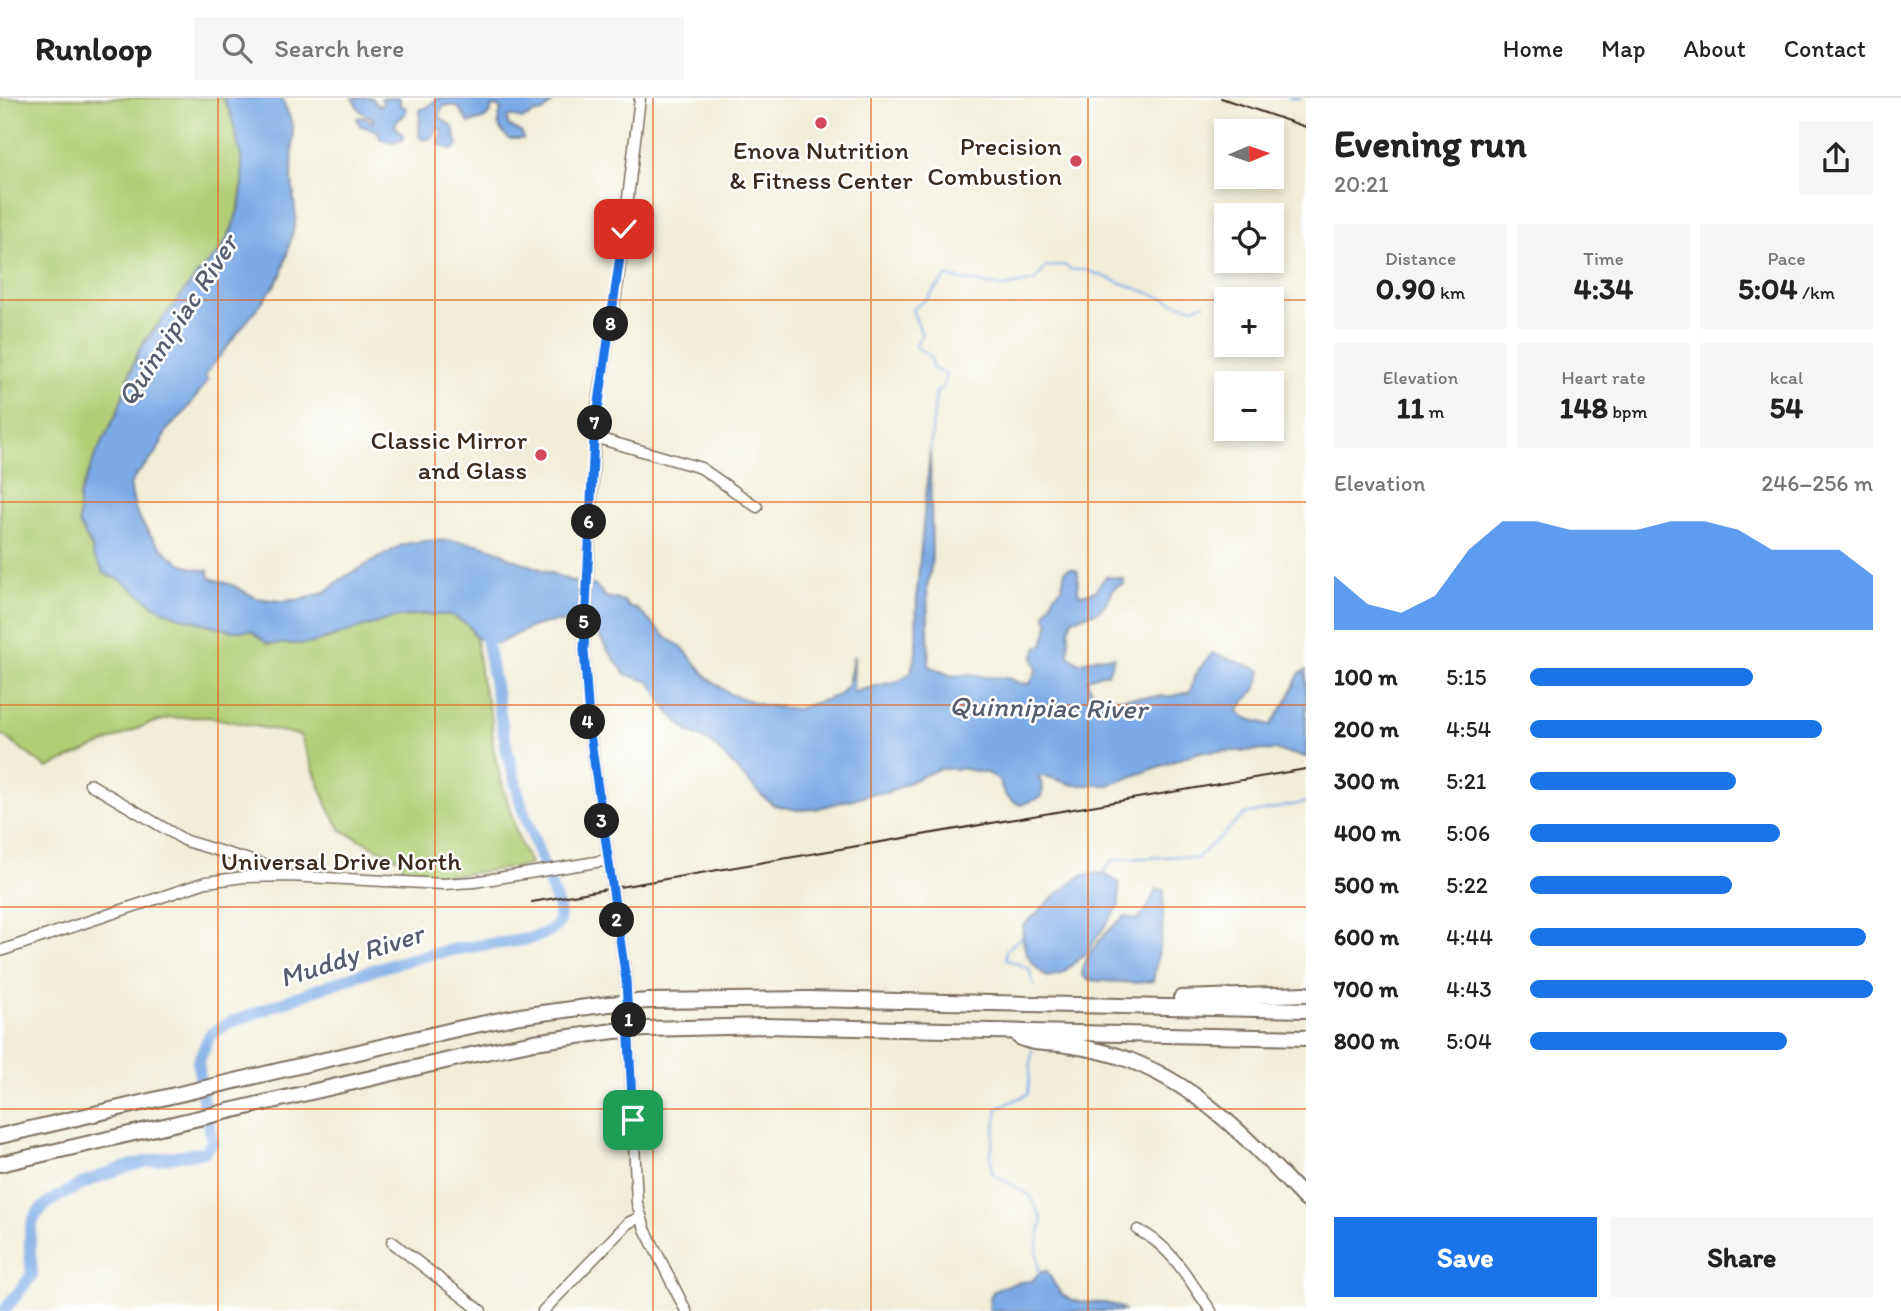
<!DOCTYPE html>
<html lang="en">
<head>
<meta charset="utf-8">
<style>
  :root { --surface:#fff; --page:#f6f6f6; --text:#222; --muted:#767676; --line:#e0e0e0; --accent:#1a73e8 }
  body { margin:0; font-family:Itim,sans-serif; background:var(--page); color:var(--text); height:100vh; display:flex; flex-direction:column; font-size:26px; white-space:nowrap }
  * { box-sizing:border-box; margin:0 }
  p { font-size:23px; color:var(--muted) }
  .icon { flex:none; width:38px; height:38px; fill:none; stroke:currentColor; stroke-width:2; stroke-linecap:round; stroke-linejoin:round }
  .map { position:relative; flex:1; overflow:hidden }
  .sheet { display:flex; flex-direction:column; background:var(--surface); width:595px }
  .sheet>* { flex:none }
  .needle { width:46px; rotate:88deg }
  .buttons { position:absolute; left:1214px; top:21px; display:grid; gap:14px }
  .buttons a { display:grid; place-items:center; width:70px; height:70px; border-radius:0px; background:var(--surface); box-shadow:0 4px 10px #0003; font-size:35px }
  .pin { position:absolute; display:grid; place-items:center; width:60px; height:60px; color:#fff; margin:-30px; border-radius:14px; box-shadow:0 4px 10px #0006 }
  .km { position:absolute; width:35px; height:35px; margin:-18px; border-radius:50%; background:#222; color:#fff; font-size:19px; line-height:35px; text-align:center }
  .round { display:grid; place-items:center; flex:none; width:74px; height:74px; border-radius:0px; background:var(--page) }
  .overview { display:flex; align-items:center; justify-content:space-between; height:119px; padding:0 28px }
  h1 { font-size:38px; font-weight:700; line-height:52px }
  .stats { display:grid; grid-template-columns:repeat(3,1fr); gap:10px; height:119px; padding:7px 28px }
  .stats div { display:grid; align-content:center; border-radius:0px; background:var(--page); text-align:center }
  .stats b { font-size:30px; font-weight:700 }
  .stats small { font-size:19px; font-weight:400 }
  .stats p { font-size:19px }
  .chart { height:196px; padding:14px 28px }
  .chart p { display:flex; justify-content:space-between }
  .chart svg { width:100%; height:126px; margin-top:7px; fill:var(--accent); opacity:.7 }
  .action { display:flex; gap:14px; margin-top:auto; padding:14px 28px }
  .action a { flex:1; height:80px; border-radius:0px; background:var(--accent); color:#fff; font-size:28px; font-weight:700; line-height:80px; text-align:center }
  .action a+a { background:var(--page); color:var(--text) }
  ul { padding:0 28px; list-style:none; font-size:23px }
  li { display:grid; grid-template-columns:112px 84px 1fr; align-items:center; height:52px }
  li i { height:18px; border-radius:9px; background:var(--accent) }
  header { display:flex; align-items:center; gap:42px; box-sizing:border-box; height:98px; padding:0 35px; background:var(--surface); border-bottom:2px solid var(--line) }
  header strong { font-size:33px }
  nav { display:flex; gap:38px; margin-inline-start:auto; font-size:24px }
  .search { width:490px; height:63px; background:var(--page); display:flex; align-items:center; gap:18px; box-sizing:border-box; padding:0 24px; border-radius:0px; color:var(--muted); font-size:26px }
  main { display:flex; flex:1; min-height:0 }
  .map>svg:first-child { display:block }
  .green { fill:#b1ce75; stroke:#767c4a; stroke-width:2 }
  .water { fill:#7caae6; stroke:#5c6a82; stroke-width:2 }
  .lines { fill:none; stroke-linecap:round; stroke-linejoin:round }
  .stream { stroke:#7caae6; stroke-width:2 }
  .river { stroke:#7caae6; stroke-width:12 }
  .minor-casing { stroke:#7b6e5f; stroke-width:13 }
  .highway-casing { stroke:#7b6e5f; stroke-width:18 }
  .minor { stroke:#fff; stroke-width:10 }
  .highway { stroke:#fff; stroke-width:14 }
  .rail { stroke:#3b2a1e; stroke-width:2 }
  .highway-bridge-casing { stroke:#7b6e5f; stroke-width:18; stroke-linecap:butt }
  .highway-bridge { stroke:#fff; stroke-width:14 }
  .route-casing { stroke:#fff; stroke-width:14 }
  .route { stroke:#1a73e8; stroke-width:9 }
  .grid { fill:none; stroke:#e8590c; stroke-width:2; stroke-opacity:0.55 }
  .poi-dot { fill:#d1495b; stroke:#fff; stroke-width:2.5 }
  .labels { text-anchor:middle; dominant-baseline:central; stroke-width:5; stroke-linejoin:round; paint-order:stroke }
  .poi-label { font-size:26px; fill:#3b2a1e; stroke:#fff; text-anchor:end }
  .street-label { font-size:26px; fill:#3b2a1e; stroke:#fff }
  .water-label { font-size:28px; font-style:italic; fill:#555d6e; stroke:#fff }
</style>
</head>
<body>
<header>
<strong>Runloop</strong>
<div class="search"><svg class="icon" aria-label="search" viewBox="0 0 24 24"><circle cx="10" cy="10" r="6"/><path d="M15 15l6 6"/></svg>Search here</div>
<nav><a>Home</a><a>Map</a><a>About</a><a>Contact</a></nav>
</header>
<main>
<div class="map">
<svg width="1306" height="1213" viewBox="0 0 1306 1213">
  <rect width="100%" height="100%" fill="#fff"/>
  <filter id="ink" filterUnits="userSpaceOnUse"><feTurbulence type="fractalNoise" baseFrequency=".0143" numOctaves="2"/><feDisplacementMap in="SourceGraphic" scale="14" xChannelSelector="R" yChannelSelector="G"/><feConvolveMatrix kernelMatrix="1 2 1 2 8 2 1 2 1" color-interpolation-filters="sRGB"/></filter>
  <filter id="wash" filterUnits="userSpaceOnUse"><feTurbulence type="fractalNoise" baseFrequency=".00686" numOctaves="4" result="noise"/><feDisplacementMap in="SourceGraphic" scale="28" xChannelSelector="R" yChannelSelector="G"/><feGaussianBlur stdDeviation="1.57" result="paint"/><feColorMatrix in="noise" values="0 0 0 0 0 0 0 0 0 0 0 0 0 0 0 0 0 1.4 0 .05"/><feComposite in="paint" operator="in"/></filter>
  <g filter="url(#wash)">
    <rect width="100%" height="100%" fill="#f1edd7"/>
    <path class="green" d="M0 0H223C246 44 250 100 225 144 218 158 208 166 198 177 189 186 183 198 175 207 166 219 148 235 141 248 129 268 126 292 118 313 107 340 92 365 82 391L79 401V426L104 475 110 479 119 480 155 508 177 518 233 533H251L268 546H304L326 542 356 530 393 520 416 517H451L468 527 476 540 481 581 492 622 493 649 500 678 519 743 531 767 457 777 401 774 403 763 341 732 328 709 300 637 209 619 170 620 148 626 47 670 0 635Z"/>
    <path class="water" d="M223 0H282L293 28 292 83 296 121 285 164 281 177 272 191 205 277 208 282 185 314 167 332 156 356 136 377 130 387C132 396 133 406 137 415 149 441 178 473 208 472L210 480 232 487 256 500 281 503 305 501 327 493 341 481 402 447C429 439 486 441 508 459L574 484 580 488 595 487 606 499 624 503 630 510 637 511 667 540 682 549 708 580 730 596 762 607 797 611 839 597 848 586 854 557 853 594 901 582 911 574 916 554 917 492 930 353 932 463 927 490 929 568 952 578 972 576 985 579 1008 580 1019 585 1030 586 1037 571 1033 560 1037 549 1043 547 1049 525 1045 517 1055 496 1062 490 1065 472 1072 470 1078 473V494L1081 497 1095 493 1106 478 1124 481V486L1115 489C1100 516 1102 513 1072 521L1069 531 1068 557 1079 565 1099 559H1114L1108 576H1102L1087 581 1094 601 1172 598 1190 594 1195 576 1212 555 1261 572C1258 599 1246 595 1238 614L1246 620 1271 627 1289 599 1299 576 1306 572V659L1274 652 1199 654 1109 687H1074L1045 678 1038 679C1043 687 1045 690 1040 700L1021 707C1008 702 1003 697 1000 683L987 675 964 671H938L886 695H874L816 711 797 712 774 707 762 698 713 646 687 633 668 613 650 584 625 576 605 548 590 522H579L574 525C542 520 524 532 498 546L476 540 468 527 451 517 420 516 393 520 309 546H268L251 533H233L177 518 160 511 121 482 105 476 93 457 92 449 79 426V399L96 356 117 315 139 252 197 177 222 151 231 133 240 107 243 84 242 64 231 16Z
      M352 0H372L376 6 381 8 383 6 381 0H400V7L406 10C406 19 401 19 396 24L395 29 404 37 403 42 392 45 381 42 377 32 360 28 357 20 363 19 373 24 374 21 361 14Z
      M438 0H471L473 2 476 0H557L543 14 533 16 523 21 509 18C503 29 516 30 522 35L523 41H509C498 31 496 26 501 12L497 8 491 9V14L485 20 469 25 457 8 445 7 440 13V19L453 29 458 48 452 52 439 46 442 35 440 30H437L432 40 423 42 419 38 420 11 426 10Z
      M1103 775 1119 785V808L1086 855 1061 876 1047 879C1029 865 1021 851 1023 828L1056 797 1082 777Z
      M1156 791 1164 792 1162 836 1153 883 1135 885 1088 882 1082 877C1084 854 1108 832 1125 818L1137 822 1146 813Z
      M1047 1173C1052 1181 1056 1191 1063 1197 1080 1211 1108 1198 1124 1213H989C990 1208 989 1199 992 1195 996 1188 1024 1183 1032 1183L1039 1175Z"/>
    <g class="lines">
      <path class="stream" d="M1288 0H1301
        M930 353 936 294 943 290 946 276 932 270 931 259 915 248 922 236 912 212 927 200 946 179 1003 189 1035 183 1046 169 1064 167 1072 172H1086L1182 207 1193 209 1204 206
        M1103 774 1113 762 1178 758 1196 761 1244 717 1306 704
        M1022 839 1006 852V861L1029 871 1034 888
        M1032 951 1028 996 998 1010 991 1056 992 1075 1031 1098 1042 1122 1037 1151 1039 1175"/>
      <path class="river" d="M4 1213 32 1177C31 1161 27 1139 33 1123 38 1110 53 1101 65 1095 109 1070 154 1060 204 1054L213 1044 203 1003 198 964 210 937 227 926C308 895 389 860 476 848 499 844 534 845 554 830 560 825 560 819 559 811L521 706 507 652 484 529"/>
    </g>
  </g>
  <g filter="url(#ink)">
    <g class="lines">
      <defs>
        <path id="minor" d="M640 0 618 183 596 317 584 552 590 636 626 882 637 1105 645 1131 686 1213
          M594 339 701 370 757 409
          M90 686 186 743 272 769 288 778
          M0 853 206 784 244 779 288 778 443 786 474 784 608 762
          M1138 1132C1172 1148 1190 1184 1211 1213
          M392 1144 481 1213
          M543 1213 628 1125 641 1119"/>
        <path id="highway" d="M1181 900 1306 896
          M648 903 809 901 1306 912
          M646 931 765 928 1306 940
          M1019 939C1033 947 1050 944 1066 947 1083 949 1101 953 1118 958 1197 984 1250 1043 1306 1102
          M0 1038 461 930 520 918 609 906
          M0 1066 471 957 534 944 614 933"/>
      </defs>
      <use href="#minor" class="minor-casing"/>
      <use href="#highway" class="highway-casing"/>
      <use href="#minor" class="minor"/>
      <use href="#highway" class="highway"/>
      <path class="rail" d="M1221 0 1306 29
        M532 804 1306 671"/>
      <defs>
        <path id="highway-bridge" d="M609 906 648 903
          M614 933 646 931"/>
      </defs>
      <use href="#highway-bridge" class="highway-bridge-casing"/>
      <use href="#highway-bridge" class="highway-bridge"/>
    </g>
  </g>
  <g class="lines" filter="url(#ink)">
    <defs>
      <path id="route" d="M624 131 594 339 584 552 590 636 626 882 633 1022"/>
    </defs>
    <use href="#route" class="route-casing"/>
    <use href="#route" class="route"/>
  </g>
  <path class="grid" d="M218 0V1213M435 0V1213M653 0V1213M871 0V1213M1088 0V1213M0 202H1227M1272 202H1306M0 404H1306M0 607H1306M0 809H1306M0 1011H1306"/>
  <g class="poi-dot">
    <circle cx="821" cy="25" r="7"/>
    <circle cx="1076" cy="63" r="7"/>
    <circle cx="541" cy="357" r="7"/>
  </g>
  <g class="labels">
    <g class="poi-label">
      <text x="1062" y="48">Precision<tspan x="1062" dy="30">Combustion</tspan></text>
      <text x="821" y="52" text-anchor="middle">Enova Nutrition<tspan x="821" dy="30">&amp; Fitness Center</tspan></text>
      <text x="527" y="342">Classic Mirror<tspan x="527" dy="30">and Glass</tspan></text>
    </g>
    <g class="street-label">
      <text x="341" y="763">Universal Drive North</text>
    </g>
    <g class="water-label">
      <text transform="translate(177 222) rotate(-57)">Quinnipiac River</text>
      <text transform="translate(1048 609) rotate(1)">Quinnipiac River</text>
      <text transform="translate(351 857) rotate(-18)">Muddy River</text>
    </g>
  </g>
</svg>
<div class="buttons">
<a><svg class="needle" viewBox="-14 -14 28 28"><path d="M0-13l5 13h-10z" fill="#e53935"/><path d="M0 13l5-13h-10z" fill="#767676"/></svg></a>
<a><svg class="icon" aria-label="locate" viewBox="0 0 24 24"><circle cx="12" cy="12" r="6"/><path d="M12 2v4M12 18v4M2 12h4M18 12h4"/></svg></a>
<a>+</a>
<a>−</a>
</div>
<div class="pin" style="left:633px;top:1022px;background:#1e9e55"><svg class="icon" aria-label="arrive" viewBox="0 0 24 24"><path d="M6 21V4h12l-3 4 3 4H6"/></svg></div>
<div class="pin" style="left:624px;top:131px;background:#d93025"><svg class="icon" aria-label="check" viewBox="0 0 24 24"><path d="M5 12l5 5 9-10"/></svg></div>
<b class="km" style="left:629px;top:922px">1</b>
<b class="km" style="left:617px;top:822px">2</b>
<b class="km" style="left:602px;top:723px">3</b>
<b class="km" style="left:588px;top:624px">4</b>
<b class="km" style="left:584px;top:524px">5</b>
<b class="km" style="left:589px;top:424px">6</b>
<b class="km" style="left:595px;top:325px">7</b>
<b class="km" style="left:611px;top:226px">8</b>
</div>
<section class="sheet">
<div class="overview"><div><h1>Evening run</h1><p>20:21</p></div><a class="round"><svg class="icon" aria-label="share" viewBox="0 0 24 24"><path d="M12 15V3M7 8l5-5 5 5M5 13v7h14v-7"/></svg></a></div>
<div class="stats">
<div><p>Distance</p><b>0.90<small> km</small></b></div>
<div><p>Time</p><b>4:34</b></div>
<div><p>Pace</p><b>5:04<small> /km</small></b></div>
</div>
<div class="stats">
<div><p>Elevation</p><b>11<small> m</small></b></div>
<div><p>Heart rate</p><b>148<small> bpm</small></b></div>
<div><p>kcal</p><b>54</b></div>
</div>
<div class="chart"><p><span>Elevation</span>246–256 m</p>
<svg viewBox="0 0 160 44" preserveAspectRatio="none"><path d="M0 44V25L10 35L20 38L30 32L40 16L50 6L60 6L70 9L80 9L90 9L100 6L110 6L120 9L130 16L140 16L150 16L160 25V44z"/></svg>
</div>
<ul>
<li><b>100 m</b>5:15<i style="width:65%"></i></li>
<li><b>200 m</b>4:54<i style="width:85%"></i></li>
<li><b>300 m</b>5:21<i style="width:60%"></i></li>
<li><b>400 m</b>5:06<i style="width:73%"></i></li>
<li><b>500 m</b>5:22<i style="width:59%"></i></li>
<li><b>600 m</b>4:44<i style="width:98%"></i></li>
<li><b>700 m</b>4:43<i style="width:100%"></i></li>
<li><b>800 m</b>5:04<i style="width:75%"></i></li>
</ul>
<div class="action"><a>Save</a><a>Share</a></div>
</section>
</main>
</body>
</html>
